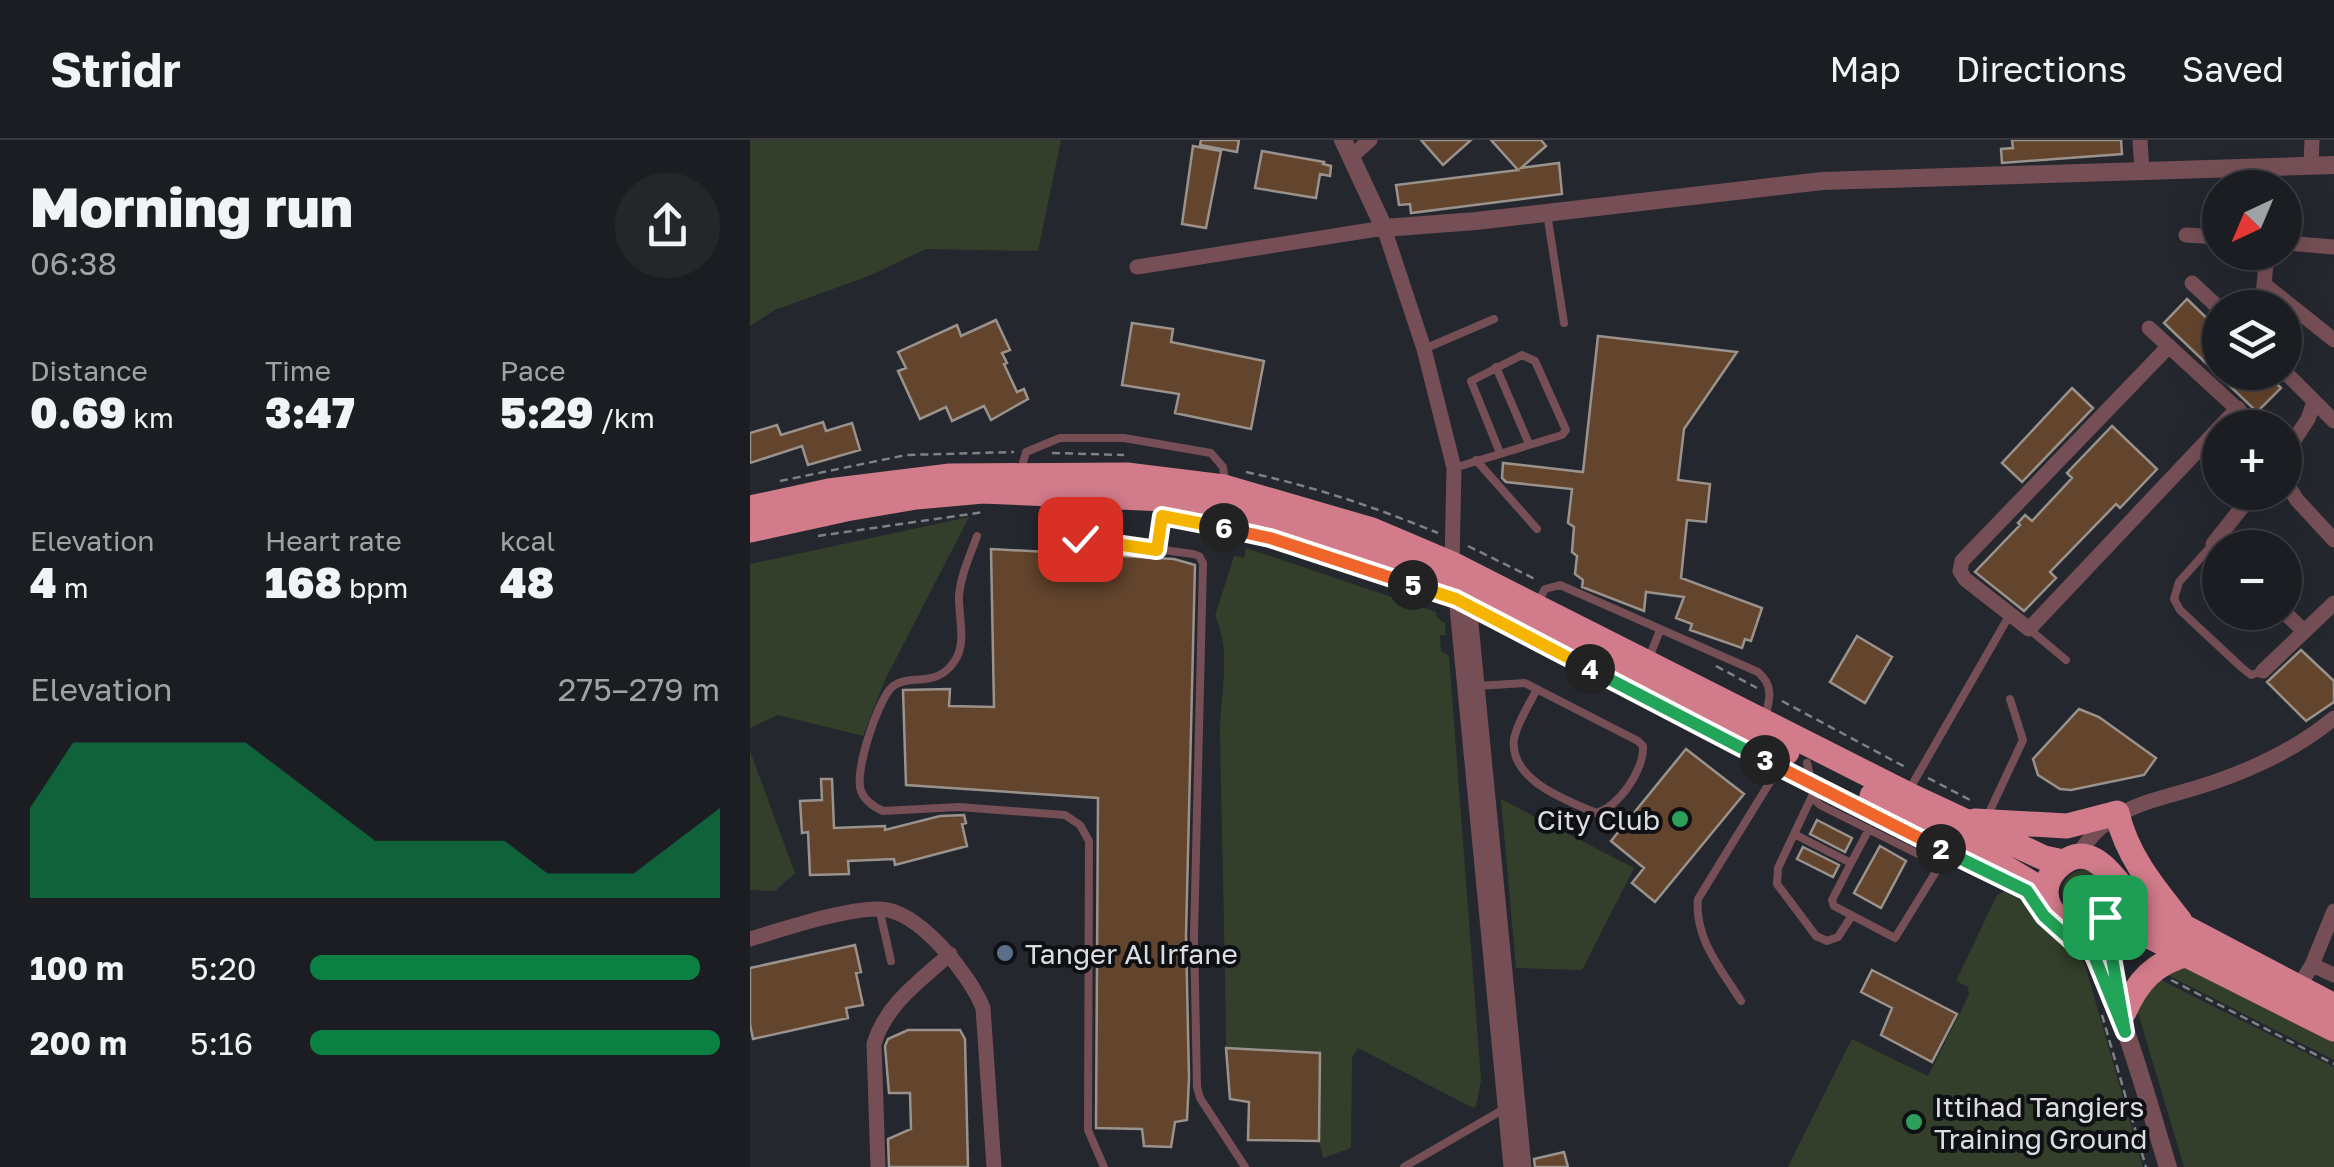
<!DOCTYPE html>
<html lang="en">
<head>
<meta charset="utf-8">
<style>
  :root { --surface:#1b1d22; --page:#24262a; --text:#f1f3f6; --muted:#a0a2a5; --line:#393b40; --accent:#0b8043 }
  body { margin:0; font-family:"Golos Text",sans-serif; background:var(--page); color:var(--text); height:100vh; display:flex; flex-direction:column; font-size:38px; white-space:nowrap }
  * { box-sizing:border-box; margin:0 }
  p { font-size:32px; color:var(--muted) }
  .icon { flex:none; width:55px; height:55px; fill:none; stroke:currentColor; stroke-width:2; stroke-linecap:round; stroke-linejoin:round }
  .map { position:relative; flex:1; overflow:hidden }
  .details { display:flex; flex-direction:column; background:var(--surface); width:750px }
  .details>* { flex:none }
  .needle { width:65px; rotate:224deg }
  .controls { position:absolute; left:1452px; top:30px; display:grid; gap:20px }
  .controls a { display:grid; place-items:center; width:100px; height:100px; border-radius:50%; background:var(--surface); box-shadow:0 10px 40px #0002,0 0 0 2px var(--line); font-size:50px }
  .pin { position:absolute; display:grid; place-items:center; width:85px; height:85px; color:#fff; margin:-42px; border-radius:20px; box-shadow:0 5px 15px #0006 }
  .km { position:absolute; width:50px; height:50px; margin:-25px; border-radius:50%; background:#222; color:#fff; font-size:28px; line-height:50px; text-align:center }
  .round { display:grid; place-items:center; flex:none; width:105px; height:105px; border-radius:52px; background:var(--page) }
  .summary { display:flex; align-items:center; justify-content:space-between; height:170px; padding:0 30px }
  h1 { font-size:55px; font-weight:800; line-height:75px }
  .stats { display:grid; grid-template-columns:repeat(3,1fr); gap:15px; height:170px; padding:10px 30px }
  .stats div { display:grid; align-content:center }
  .stats b { font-size:42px; font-weight:800 }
  .stats small { font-size:28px; font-weight:400 }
  .stats p { font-size:28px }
  .chart { height:280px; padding:20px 30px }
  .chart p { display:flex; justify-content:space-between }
  .chart svg { width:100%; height:180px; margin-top:10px; fill:var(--accent); opacity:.7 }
  ul { padding:0 30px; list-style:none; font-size:32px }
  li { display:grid; grid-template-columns:160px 120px 1fr; align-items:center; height:75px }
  li i { height:25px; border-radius:12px; background:var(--accent) }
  header { display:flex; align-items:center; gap:60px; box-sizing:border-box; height:140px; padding:0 50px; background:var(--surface); border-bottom:2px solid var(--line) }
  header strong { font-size:48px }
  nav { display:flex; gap:55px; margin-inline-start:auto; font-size:35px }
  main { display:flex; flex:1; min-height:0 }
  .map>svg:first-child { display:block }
  .green { fill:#343f2b }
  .building { fill:#63442c; stroke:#9a928c; stroke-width:2.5 }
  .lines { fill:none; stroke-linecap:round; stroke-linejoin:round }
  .path { stroke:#7f8187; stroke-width:2.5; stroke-dasharray:8 5; stroke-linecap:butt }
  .service { stroke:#754f55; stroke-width:8 }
  .minor { stroke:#754f55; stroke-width:15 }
  .tertiary { stroke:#754f55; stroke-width:18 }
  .trunk { stroke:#d27c8b; stroke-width:25 }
  .split-1-casing { stroke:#fff; stroke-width:20 }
  .split-2-casing { stroke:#fff; stroke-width:20 }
  .split-3-casing { stroke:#fff; stroke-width:20 }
  .split-4-casing { stroke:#fff; stroke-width:20 }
  .split-5-casing { stroke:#fff; stroke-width:20 }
  .split-6-casing { stroke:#fff; stroke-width:20 }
  .split-7-casing { stroke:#fff; stroke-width:20 }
  .split-1 { stroke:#22a559; stroke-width:12 }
  .split-2 { stroke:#22a559; stroke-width:12 }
  .split-3 { stroke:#f0652b; stroke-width:12 }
  .split-4 { stroke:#22a559; stroke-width:12 }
  .split-5 { stroke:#f5b400; stroke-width:12 }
  .split-6 { stroke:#f0652b; stroke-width:12 }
  .split-7 { stroke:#f5b400; stroke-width:12 }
  .leisure-dot { fill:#2e9e5b; stroke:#0f1013; stroke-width:4 }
  .service-dot { fill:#5c6f8a; stroke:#0f1013; stroke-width:4 }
  .labels { text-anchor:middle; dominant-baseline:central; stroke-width:8; stroke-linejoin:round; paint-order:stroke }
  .poi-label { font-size:28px; fill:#dbdde2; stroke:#0f1013; text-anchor:start }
</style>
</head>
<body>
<header>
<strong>Stridr</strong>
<nav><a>Map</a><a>Directions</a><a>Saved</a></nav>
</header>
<main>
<section class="details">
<div class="summary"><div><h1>Morning run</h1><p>06:38</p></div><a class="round"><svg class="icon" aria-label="share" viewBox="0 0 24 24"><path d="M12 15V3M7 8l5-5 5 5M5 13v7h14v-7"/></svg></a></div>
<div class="stats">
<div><p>Distance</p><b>0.69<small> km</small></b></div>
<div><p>Time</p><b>3:47</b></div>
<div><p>Pace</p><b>5:29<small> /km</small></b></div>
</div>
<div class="stats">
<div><p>Elevation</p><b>4<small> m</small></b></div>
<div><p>Heart rate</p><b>168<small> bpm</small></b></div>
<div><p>kcal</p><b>48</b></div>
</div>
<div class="chart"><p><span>Elevation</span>275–279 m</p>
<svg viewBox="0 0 160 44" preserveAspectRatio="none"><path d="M0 44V22L10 6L20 6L30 6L40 6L50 6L60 14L70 22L80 30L90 30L100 30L110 30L120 38L130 38L140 38L150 30L160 22V44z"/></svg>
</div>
<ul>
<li><b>100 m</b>5:20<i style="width:95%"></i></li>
<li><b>200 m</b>5:16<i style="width:100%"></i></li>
</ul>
</section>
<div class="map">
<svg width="1584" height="1027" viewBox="0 0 1584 1027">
  <rect width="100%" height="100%" fill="#24272e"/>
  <path class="green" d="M0 0H311L288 111 176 109 121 135 25 170 0 186Z
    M219 377 135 540 113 596 28 575 0 588V424Z
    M496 408 686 472 687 478 695 483 696 495H690L691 511 699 516 731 940 726 966 723 968 608 908 602 918 601 1008 573 1018 569 1001 570 913 476 908C475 804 472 701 470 598 469 558 483 513 465 476L484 416 494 418Z
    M0 611 45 733 25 751 0 750Z
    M751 659 884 728 832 830 766 828Z
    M1312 752a22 22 0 1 1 44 0a22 22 0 1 1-44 0Z
    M1254 751 1264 755 1323 805 1335 825 1393 1027H1038L1102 899 1178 936 1219 855 1218 847 1206 841 1247 755Z
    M1429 824 1584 898V920L1414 833Z
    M1409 839 1584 927V1027H1434L1386 866Z"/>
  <path class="building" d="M451 0H489L487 12 450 5Z
    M671 0H721L693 25Z
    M741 0H791L796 6 771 28 809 23 812 54 661 73 660 64 649 65 646 45 768 30Z
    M1262 0H1371L1372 14 1252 23 1251 9 1263 8Z
    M443 6 471 11 456 88 432 84Z
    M512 11 574 22 573 24 581 26 580 36 570 34 566 58 505 48Z
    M1437 159 1470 191V232H1515L1531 248 1507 272 1414 183Z
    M246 180 260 210 252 213 257 223 254 224 267 252 274 249 278 259 241 280 234 266 202 281 196 267 170 279 148 231 156 228 148 212 207 185 211 196Z
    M382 183 423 189 421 202 514 221 501 289 425 273 429 254 372 245Z
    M848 196 987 212 934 289 928 340 960 344 956 382 937 380 931 438 1012 468 1001 501 995 499 992 508 940 490 942 484 926 478 934 457 896 452 894 471 832 447 833 440 825 434 827 416 822 412 824 387 818 383 822 349 756 342 752 338 753 323 833 332Z
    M1322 248 1343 268 1272 342 1252 323Z
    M73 282 76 291 102 283 110 310 58 325 52 306 0 323V293L27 285 31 295Z
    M1362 286 1407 329 1370 368 1366 364 1300 432 1306 438 1274 471 1225 432 1270 385 1268 383 1275 375 1282 381 1322 338 1317 333Z
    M241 409 424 419 445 425 436 796 439 938 437 980 425 982 421 1007 394 1006 392 989 346 988 348 658 156 645 153 550 200 549 199 566 244 567Z
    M1107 496 1142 517 1115 563 1080 542Z
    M1551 510 1584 541V562L1556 581 1517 542Z
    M1329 569 1349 577 1406 618 1394 635 1321 650 1310 649 1288 635 1283 619Z
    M936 609 994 654 905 762 882 743 894 728 861 701Z
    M71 639H82L84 688 135 686V690L190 676 214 675 216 683 212 684 217 706 145 725 144 719 98 721 99 734 60 735 58 692 52 693 50 661 72 660Z
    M1067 680 1102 698 1095 712 1060 694Z
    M1130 706 1156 721 1131 768 1104 753Z
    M1053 707 1089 725 1083 737 1047 719Z
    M105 805 111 832 106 833 113 865 96 868 98 878 3 899 0 884V828Z
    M1122 830 1207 874 1182 922 1131 895 1142 868 1111 852Z
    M158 890H210L215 899 218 1027H139L138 999 161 989 160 953H139L135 906 138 899Z
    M476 908 570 913 569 1001 498 1000 499 962 480 959Z
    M814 1012 818 1027H785L784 1019Z"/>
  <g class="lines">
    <path class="path" d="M302 313 374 315
      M496 332C562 346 625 367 688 393
      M30 341 156 315 264 312
      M68 396 234 372
      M718 406 787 440
      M966 526 1007 548
      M1032 561 1157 628
      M1178 638 1224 662
      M1073 649 1106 666
      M1421 840 1584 924
      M1352 875 1396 1027"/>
    <path class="service" d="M797 73 814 183
      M674 209 744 179
      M746 227 779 304
      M726 320 787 389
      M704 328 812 295 816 290 785 221 772 215 721 241 750 313
      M271 330 276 312 310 298H374L461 313 473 327 475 342
      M227 396C220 416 211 434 209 455 208 473 216 500 207 517 188 552 158 531 141 548 127 563 104 632 111 651 115 661 124 667 133 671L209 667 315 675 330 685 339 701 338 990 354 1027
      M330 399 443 414 449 416 453 423 444 796 447 947 450 958 495 1027
      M1463 404 1429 442 1424 459 1430 470 1491 527 1501 535 1513 531
      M407 409 414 364
      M788 462 795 449 810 445 1008 532C1024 546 1020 559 1015 577
      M1279 489 1316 520
      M899 518 910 490
      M727 546 775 543 888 601 893 606C895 629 868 668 846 673 816 660 759 640 764 599 767 583 779 565 787 549
      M1057 623 1066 661 1070 665 1190 725 1197 712 1208 708
      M1159 650 1259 476
      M1064 652 1044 694 1101 723 1119 689
      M1237 677 1273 600 1260 559
      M1044 694 1028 728 1027 744 1066 796 1077 801 1088 797 1101 777
      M1101 723 1082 760 1084 766 1145 798 1190 725
      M129 768 141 821
      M991 861C971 829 944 798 948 759L1036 616
      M654 1027 754 969"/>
    <path class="minor" d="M1390 0 1392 31
      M601 17 620 0
      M1561 25 1562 0
      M1516 28V48
      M1436 95 1470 97
      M1535 103 1584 107
      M387 127 634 88 674 209 704 328 702 424
      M1442 143 1470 169
      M1515 145 1584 200
      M1512 168 1517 112
      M1399 188 1508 288
      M1419 206 1212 421 1210 431 1215 439 1279 489 1488 268
      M1535 232 1584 281
      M1535 314 1558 279 1564 262
      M1535 341 1547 360 1584 400
      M1470 412 1463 404 1504 352
      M705 446 761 1027
      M718 453 774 1027
      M1534 472 1554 491
      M1513 531 1584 463
      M1327 717C1359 661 1412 661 1467 641 1510 626 1549 607 1584 578
      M0 799C34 789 96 768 130 769 169 770 220 835 233 868L244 1027
      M1562 825 1584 835
      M1548 848 1562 825 1584 771
      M128 1027 124 904C136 864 170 841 200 814"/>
    <path class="tertiary" d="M593 0 634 88 726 81 1072 41 1584 25
      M1355 777 1368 847
      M1320 784C1363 822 1399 968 1418 1027"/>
    <path class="trunk" d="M0 368 79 351 200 336 377 335 474 347 622 390 702 424 1157 654 1294 718 1313 722
      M0 390 96 369 166 357 233 351 415 359 499 373 619 411 705 446 1037 612
      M1122 656 1221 707 1296 752
      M1225 681 1317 686 1367 673C1377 716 1403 747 1430 781
      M1365 740C1375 797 1297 799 1296 752 1296 742 1302 731 1310 725 1342 698 1364 740 1383 760L1584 866
      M1357 775 1584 889
      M1374 872C1388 841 1404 823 1438 814"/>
  </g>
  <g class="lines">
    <defs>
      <path id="split-1" d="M1345 818 1375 892 1355 777"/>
      <path id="split-2" d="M1191 709 1277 751 1294 776 1332 810 1341 808 1345 818"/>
      <path id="split-3" d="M1015 620 1191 709"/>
      <path id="split-4" d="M840 529 1015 620"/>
      <path id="split-5" d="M663 445 706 459 840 529"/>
      <path id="split-6" d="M474 388 520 398 663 445"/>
      <path id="split-7" d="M330 399 407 410 412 376 474 388"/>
    </defs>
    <use href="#split-1" class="split-1-casing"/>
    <use href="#split-2" class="split-2-casing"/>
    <use href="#split-3" class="split-3-casing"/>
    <use href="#split-4" class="split-4-casing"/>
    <use href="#split-5" class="split-5-casing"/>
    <use href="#split-6" class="split-6-casing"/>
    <use href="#split-7" class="split-7-casing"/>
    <use href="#split-1" class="split-1"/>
    <use href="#split-2" class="split-2"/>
    <use href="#split-3" class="split-3"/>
    <use href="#split-4" class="split-4"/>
    <use href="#split-5" class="split-5"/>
    <use href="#split-6" class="split-6"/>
    <use href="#split-7" class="split-7"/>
  </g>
  <g class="leisure-dot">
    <circle cx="930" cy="679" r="10"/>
    <circle cx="1164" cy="982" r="10"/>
  </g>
  <circle class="service-dot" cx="255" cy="813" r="10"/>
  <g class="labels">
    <g class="poi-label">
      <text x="910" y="679" text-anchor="end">City Club</text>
      <text x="275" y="813">Tanger Al Irfane</text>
      <text x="1184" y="966">Ittihad Tangiers<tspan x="1184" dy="32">Training Ground</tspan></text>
    </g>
  </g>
</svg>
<div class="controls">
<a><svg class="needle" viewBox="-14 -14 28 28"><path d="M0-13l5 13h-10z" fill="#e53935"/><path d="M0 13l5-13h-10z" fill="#a0a2a5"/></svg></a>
<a><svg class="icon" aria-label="layers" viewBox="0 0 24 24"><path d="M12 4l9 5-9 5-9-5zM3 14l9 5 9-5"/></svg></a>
<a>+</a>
<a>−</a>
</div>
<div class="pin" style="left:1355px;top:777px;background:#1e9e55"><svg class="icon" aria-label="arrive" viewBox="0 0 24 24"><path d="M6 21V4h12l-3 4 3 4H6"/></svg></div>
<div class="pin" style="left:330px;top:399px;background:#d93025"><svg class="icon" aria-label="check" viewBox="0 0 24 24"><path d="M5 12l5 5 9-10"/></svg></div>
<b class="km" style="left:1191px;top:709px">2</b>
<b class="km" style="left:1015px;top:620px">3</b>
<b class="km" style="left:840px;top:529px">4</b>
<b class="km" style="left:663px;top:445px">5</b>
<b class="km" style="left:474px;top:388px">6</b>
</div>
</main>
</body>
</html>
